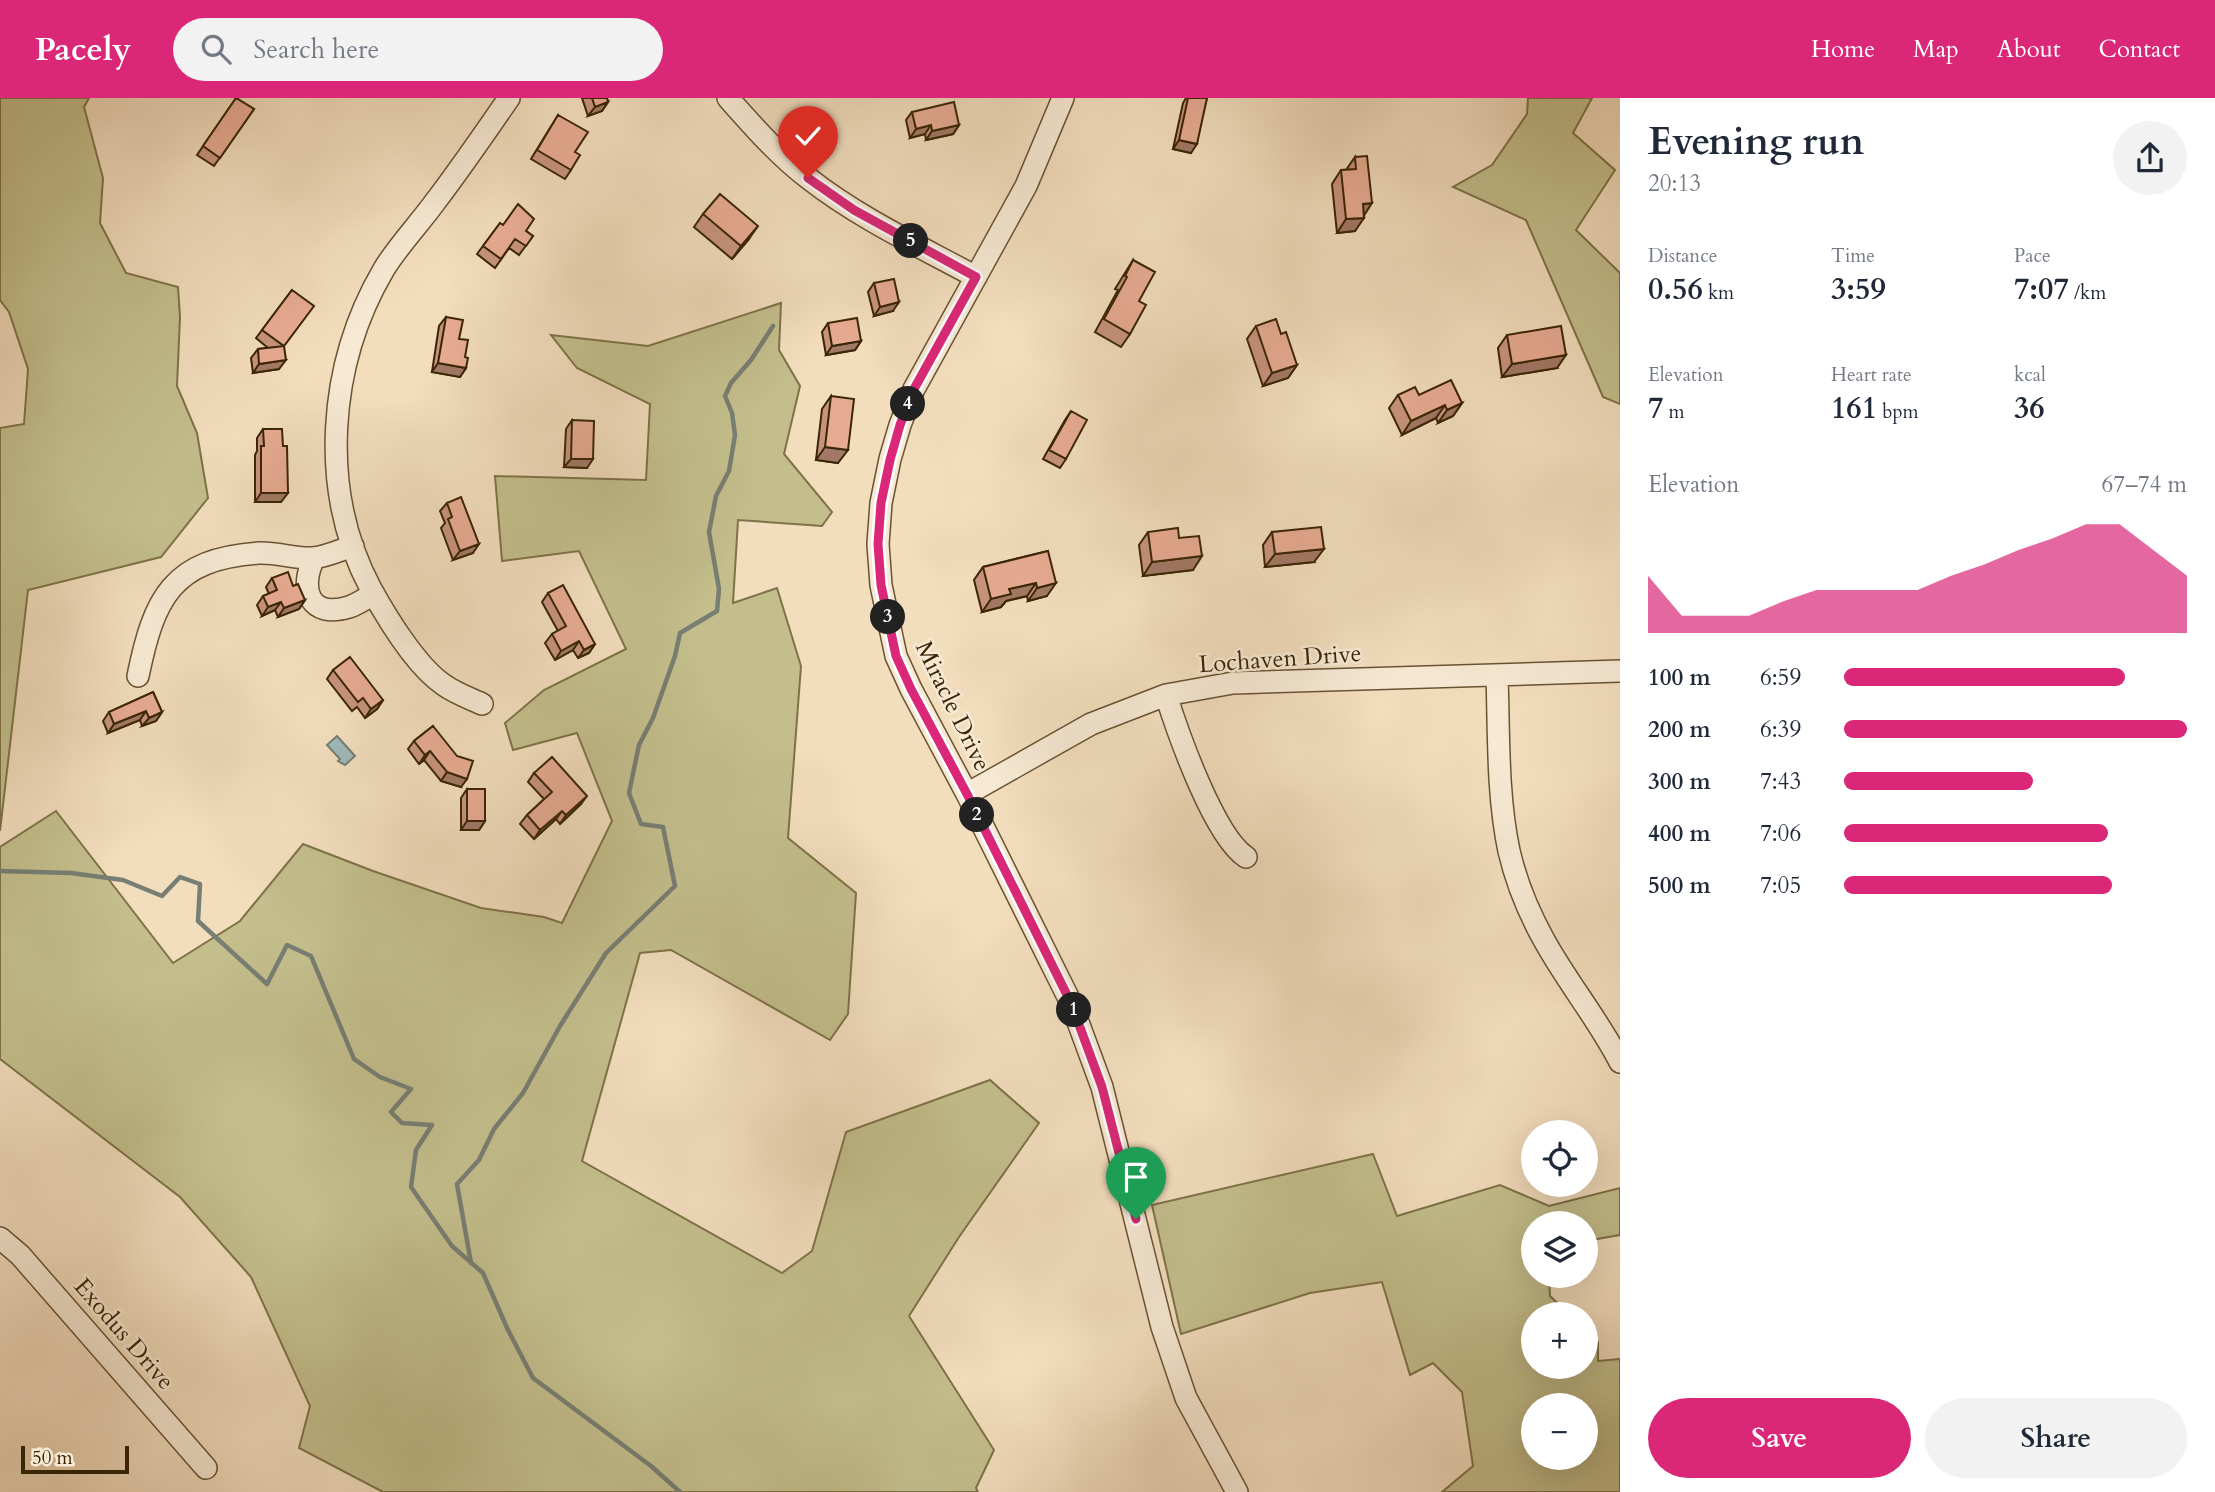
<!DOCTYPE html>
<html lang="en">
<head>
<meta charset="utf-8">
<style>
  :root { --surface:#fff; --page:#f2f2f3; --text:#1f2937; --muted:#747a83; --accent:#db2777 }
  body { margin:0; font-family:Cardo,serif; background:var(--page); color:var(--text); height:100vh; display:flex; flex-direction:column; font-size:26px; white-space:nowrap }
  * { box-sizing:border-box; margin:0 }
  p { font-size:23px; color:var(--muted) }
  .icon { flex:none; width:38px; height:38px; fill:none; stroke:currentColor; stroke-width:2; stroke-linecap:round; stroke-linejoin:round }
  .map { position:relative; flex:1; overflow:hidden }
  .drawer { display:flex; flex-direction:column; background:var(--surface); width:595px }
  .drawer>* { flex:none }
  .buttons { position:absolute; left:1521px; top:1022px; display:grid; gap:14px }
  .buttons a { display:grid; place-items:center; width:77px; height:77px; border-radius:50%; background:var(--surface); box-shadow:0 7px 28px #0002; font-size:35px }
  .scale { position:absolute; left:21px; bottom:18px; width:108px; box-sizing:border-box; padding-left:7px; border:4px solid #3a2505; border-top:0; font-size:19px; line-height:24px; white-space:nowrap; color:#3a2505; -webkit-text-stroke:5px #f7e9d4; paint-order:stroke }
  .pin { position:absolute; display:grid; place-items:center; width:60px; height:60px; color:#fff; margin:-72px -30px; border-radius:50% 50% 50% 0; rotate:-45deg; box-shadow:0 0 7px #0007 }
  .pin .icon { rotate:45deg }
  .km { position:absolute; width:35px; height:35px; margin:-18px; border-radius:50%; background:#222; color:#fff; font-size:19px; line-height:35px; text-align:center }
  .round { display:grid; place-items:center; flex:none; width:74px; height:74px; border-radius:37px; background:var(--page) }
  .overview { display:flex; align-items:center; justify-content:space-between; height:119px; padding:0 28px }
  h1 { font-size:38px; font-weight:800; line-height:52px }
  .figures { display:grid; grid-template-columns:repeat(3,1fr); gap:10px; height:119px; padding:7px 28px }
  .figures div { display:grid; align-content:center }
  .figures b { font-size:30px; font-weight:800 }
  .figures small { font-size:19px; font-weight:400 }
  .figures p { font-size:19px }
  .chart { height:196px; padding:14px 28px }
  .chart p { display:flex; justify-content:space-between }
  .chart svg { width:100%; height:126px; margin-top:7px; fill:var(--accent); opacity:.7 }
  .cta { display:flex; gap:14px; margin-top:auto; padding:14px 28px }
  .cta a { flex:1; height:80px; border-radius:42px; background:var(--accent); color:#fff; font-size:28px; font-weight:800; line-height:80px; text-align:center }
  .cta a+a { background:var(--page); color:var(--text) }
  ul { padding:0 28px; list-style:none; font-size:23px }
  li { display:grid; grid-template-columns:112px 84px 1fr; align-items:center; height:52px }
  li i { height:18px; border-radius:9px; background:var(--accent) }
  header { display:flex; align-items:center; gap:42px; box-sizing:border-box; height:98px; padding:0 35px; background:var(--accent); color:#fff }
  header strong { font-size:33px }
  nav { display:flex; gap:38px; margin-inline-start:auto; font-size:24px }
  .search { width:490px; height:63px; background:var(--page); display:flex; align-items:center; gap:18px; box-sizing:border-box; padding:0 24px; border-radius:38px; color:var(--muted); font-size:26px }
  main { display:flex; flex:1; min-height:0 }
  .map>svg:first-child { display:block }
  .green { fill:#c3be8c; stroke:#7e7248; stroke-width:2; fill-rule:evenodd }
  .water { fill:#a0b9bc; stroke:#777e73; stroke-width:2 }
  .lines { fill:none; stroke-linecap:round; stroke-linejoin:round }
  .stream { stroke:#777e73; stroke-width:4.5 }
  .minor-casing { stroke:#685333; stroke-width:24 }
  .minor { stroke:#f7e9d4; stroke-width:21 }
  .wall { fill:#c7937e; stroke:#3a2505; stroke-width:2 }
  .shaded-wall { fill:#a27866; stroke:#3a2505; stroke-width:2 }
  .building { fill:#e7ab92; stroke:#3a2505; stroke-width:2 }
  .route-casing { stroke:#fff; stroke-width:14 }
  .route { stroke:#db2777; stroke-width:9 }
  .labels { text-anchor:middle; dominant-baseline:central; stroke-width:5; stroke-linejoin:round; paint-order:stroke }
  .street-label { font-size:24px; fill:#3a2505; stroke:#f7e9d4 }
</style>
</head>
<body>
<header>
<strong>Pacely</strong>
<div class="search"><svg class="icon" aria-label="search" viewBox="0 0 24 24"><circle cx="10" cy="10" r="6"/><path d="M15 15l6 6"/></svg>Search here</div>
<nav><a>Home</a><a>Map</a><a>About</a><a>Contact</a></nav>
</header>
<main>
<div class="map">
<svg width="1620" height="1394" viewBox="0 0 1620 1394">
  <rect width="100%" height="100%" fill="#f2ddbd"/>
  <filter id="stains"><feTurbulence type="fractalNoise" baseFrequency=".00286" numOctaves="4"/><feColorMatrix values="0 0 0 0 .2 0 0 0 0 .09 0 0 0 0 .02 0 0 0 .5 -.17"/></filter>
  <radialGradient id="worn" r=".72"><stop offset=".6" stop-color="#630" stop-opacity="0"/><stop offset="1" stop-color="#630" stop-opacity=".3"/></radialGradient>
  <path class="green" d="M0 0H89L84 9 103 80 100 125 126 175 178 189 180 219 177 288 197 335 208 400 161 459 28 492 0 733V330L24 326 28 271 9 214 0 202Z
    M1528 0H1592L1573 35 1615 72 1576 132 1620 175V306L1603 299 1526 122 1453 89 1492 67 1527 16Z
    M781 205 779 252 800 288 784 356 832 414 822 428 738 422 733 505 777 490 801 568 788 740 856 795 848 916 830 942 671 852 640 855 582 1063 782 1175 812 1153 846 1034 990 982 1039 1025 959 1139 909 1218 994 1352 976 1390 978 1394H383L299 1350 310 1308 251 1179 180 1099 0 961V749L56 713 173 865 240 823 303 746 373 773 481 810 544 819 562 825 612 723 577 635 513 652 505 625 544 592 626 551 579 453 502 463 495 378 646 382 650 306 577 270 551 237 648 248Z
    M1373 1056 1397 1118 1500 1087 1549 1108 1620 1090V1137L1586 1143V1125H1533V1178H1549L1550 1198 1569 1216H1533V1269H1586V1232L1598 1244V1263L1620 1261V1394H1442L1473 1368 1462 1294 1433 1265 1410 1277 1382 1184 1310 1195 1181 1236 1152 1107ZM1533 1307H1586V1360H1533Z"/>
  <path class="water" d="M337 638 355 658 345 667 338 663 340 661 327 647Z"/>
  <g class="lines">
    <path class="stream" d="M0 773 71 775 123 782 162 798 180 779 200 786 198 823 267 886 287 847 311 858 354 961 380 979 411 991 391 1014 402 1025 432 1027 416 1052 411 1089 452 1148 483 1175 508 1232 533 1280 651 1368 680 1394
      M471 1165 457 1086 479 1062 494 1031 523 995 560 928 606 855 675 788 663 729 641 726 629 695 639 647 653 620 675 558 680 535 717 513 719 491 709 434 716 398 729 373 735 337 732 315 725 298 731 285 751 262 773 228"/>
    <defs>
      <path id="minor" d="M728 0C753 28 778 57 808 80 859 120 919 148 976 179
        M1063 0 1026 88 914 291 900 327 890 361 881 405 878 446 881 487 896 558 911 591 967 696 1071 905 1102 989 1162 1229 1186 1300 1237 1394
        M314 460C299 491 309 521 349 509 358 506 366 500 374 496
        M138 578C154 500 172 461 259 455 277 454 294 461 312 460 326 459 340 452 353 448
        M1497 578C1499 636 1497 696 1509 753 1516 783 1529 815 1544 842 1567 884 1598 921 1620 964
        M1166 597C1178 635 1214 738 1246 759
        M482 606C469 600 455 595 444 587 417 569 387 520 371 491 318 392 328 266 384 171 398 148 419 126 435 104 461 70 485 35 509 0
        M967 696 1091 626 1166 597 1233 585 1620 573
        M0 1140 20 1157 206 1370"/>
    </defs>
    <use href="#minor" class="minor-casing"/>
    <use href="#minor" class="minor"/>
  </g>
  <path class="wall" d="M236 0 254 11 214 68 197 57Z
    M582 0H607L608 4 602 13 588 18Z
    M1186 0H1207L1191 55 1173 51 1183 5Z
    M912 14 959 27 953 36 926 42 925 36 910 40 906 22Z
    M558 17 575 54 571 72 565 81 531 61Z
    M1355 59 1364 117 1355 133 1337 135 1332 86 1341 72H1346Z
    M703 116 749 141 732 161 694 129Z
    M500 125 503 127 526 133 533 138 519 157 509 150 495 170 477 156Z
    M1133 162 1139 203 1130 236 1121 249 1095 234 1118 192 1115 191Z
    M874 185 893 213 874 218 868 194Z
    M292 192 279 271 253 275 251 260 258 251 268 250 256 240Z
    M446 219 459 241 466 270 460 279 432 274 439 228Z
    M828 225 861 243 855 252 826 257 822 234Z
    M1256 228 1297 267 1288 280 1263 288 1247 241Z
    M1507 237 1557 270 1502 279 1498 250Z
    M1398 297 1462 305 1453 318 1438 325 1436 320 1402 337 1389 310Z
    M831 298 838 365 816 362 822 311Z
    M1071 313 1066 361 1060 370 1043 361 1065 322Z
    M572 322 587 370 564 369 566 331Z
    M263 331 283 348 281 404H255V357L257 353V340Z
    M447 405 473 455 453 462 441 430 445 425 440 413Z
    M1148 434 1179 440 1193 472 1143 478 1139 447Z
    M1272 434 1314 464 1265 469 1263 447Z
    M1048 453 1047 498 1028 503 1027 498 1006 503 1001 509 982 514 974 482 983 469Z
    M272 480 293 488 305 502 299 511 278 519 275 512 262 518 257 507 263 498 269 496 266 489Z
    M548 495 595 546 589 555 578 560 573 552 555 562 545 545 552 536 558 533 542 504Z
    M333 572 383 602 377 611 365 620 357 609 352 613 327 581Z
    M153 594 162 614 156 623 142 628 140 622 108 635 103 623 109 614Z
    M433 628 461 689 441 683 424 662 419 666 408 651 414 643Z
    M534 675 581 706 560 726 556 721 534 741 520 726 527 717 544 701 528 684Z
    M467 691 485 723 479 732H461V700Z"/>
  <path class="shaded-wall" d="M608 4 602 13 588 18 595 9Z
    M931 27 925 36 910 40 916 31Z
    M959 27 953 36 926 42 932 33Z
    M1179 42 1197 46 1191 55 1173 51Z
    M1372 105 1363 119V106Z
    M1364 120 1355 133 1337 135 1346 121Z
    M758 128 749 141 732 161 741 148Z
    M899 204 893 213 874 218 880 209Z
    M861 243 855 252 826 257 832 248Z
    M1566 257 1557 270 1502 279 1512 266Z
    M286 262 279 271 253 275 259 266Z
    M438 265 466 270 460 279 432 274Z
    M1297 267 1288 280 1263 288 1272 275Z
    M1462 305 1453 318 1438 325 1447 312Z
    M1445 307 1436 320 1402 337 1411 323Z
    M825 349 848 352 838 365 816 362Z
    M571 361H593L587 370 564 369Z
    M261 395H288L281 404H255Z
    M479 446 473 455 453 462 460 453Z
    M1324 451 1314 464 1265 469 1275 456Z
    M1202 458 1193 472 1143 478 1152 464Z
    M1036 485 1027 498 1006 503 1001 509 982 514 991 501 1009 491Z
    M1056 485 1047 498 1028 503 1037 490Z
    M305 502 299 511 278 519 284 510Z
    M281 504 275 512 262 518 268 509Z
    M579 543 573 552 555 562 561 553Z
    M595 546 589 555 578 560 584 552Z
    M383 602 377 611 365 620 371 611Z
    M146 613 140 622 108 635 114 626Z
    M162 614 156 623 142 628 149 620Z
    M430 653 424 662 419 666 425 657Z
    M447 674 467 681 461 689 441 683Z
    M587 698 581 706 560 726 566 717Z
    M562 713 556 721 534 741 540 732Z
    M467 723H485L479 732H461Z"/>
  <path class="building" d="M236 0 254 11 220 60 203 48Z
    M592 0H607L608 4 595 9Z
    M1188 0H1207L1197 46 1179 42Z
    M954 4 959 27 932 33 931 27 916 31 912 14Z
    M558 17 588 34 575 54 580 57 571 72 537 52Z
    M1367 58 1372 105 1363 106 1364 120 1346 121 1341 72 1356 71 1355 59Z
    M720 96 758 128 741 148 703 116Z
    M518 106 534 121 526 133 533 138 526 148 515 141 501 161 483 148 500 125 503 127Z
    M1133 162 1155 174 1139 203 1146 207 1130 236 1104 221 1127 179 1125 178Z
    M894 181 899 204 880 209 874 185Z
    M292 192 314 208 284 248 262 232Z
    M446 219 463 222 459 241 468 242 465 259 468 260 466 270 438 265Z
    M857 220 861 243 832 248 828 225Z
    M1276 221 1281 236 1286 234 1297 267 1272 275 1256 228Z
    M1561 228 1566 257 1512 266 1507 237Z
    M284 248 286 262 259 266 258 251Z
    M1451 282 1462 305 1447 312 1445 307 1411 323 1398 297 1415 289 1419 297Z
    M831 298 854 301 848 352 825 349Z
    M1071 313 1087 322 1066 361 1049 352Z
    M572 322 594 323 593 361H571Z
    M263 331H282L283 348H287L288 395H261V348H264Z
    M461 399 479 446 460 453 448 421 452 419 447 405Z
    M1321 429 1324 451 1275 456 1272 434Z
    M1178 430 1179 440 1199 438 1202 458 1152 464 1148 434Z
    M1048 453 1056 485 1037 490 1036 485 1009 491 1011 496 991 501 983 469Z
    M288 474 293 488 298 486 305 502 284 510 281 504 268 509 263 498 277 492 272 480Z
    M563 487 595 546 584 552 579 543 561 553 552 536 566 528 548 495Z
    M350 559 383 602 371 611 363 600 358 604 333 572Z
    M153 594 162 614 149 620 146 613 114 626 109 614Z
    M433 628 457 658 473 663 467 681 447 674 430 653 425 657 414 643Z
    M552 659 587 698 566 717 562 713 540 732 527 717 552 694 534 675Z
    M467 691H485V723H467Z"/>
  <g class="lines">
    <defs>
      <path id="route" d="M808 80 854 112 976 179 914 291 900 327 890 362 881 405 878 446 881 487 896 558 911 591 967 696 1071 905 1102 989 1136 1121"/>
    </defs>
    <use href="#route" class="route-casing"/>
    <use href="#route" class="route"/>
  </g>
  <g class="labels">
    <g class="street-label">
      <text transform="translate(1280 561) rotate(-4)">Lochaven Drive</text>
      <text transform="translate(953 608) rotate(64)">Miracle Drive</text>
      <text transform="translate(124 1236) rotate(49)">Exodus Drive</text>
    </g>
  </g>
  <rect width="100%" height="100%" filter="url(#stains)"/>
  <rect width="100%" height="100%" fill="url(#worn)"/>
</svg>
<div class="buttons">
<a><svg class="icon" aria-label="locate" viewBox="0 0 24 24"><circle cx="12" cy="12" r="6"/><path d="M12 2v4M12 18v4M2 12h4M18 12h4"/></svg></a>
<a><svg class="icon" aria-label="layers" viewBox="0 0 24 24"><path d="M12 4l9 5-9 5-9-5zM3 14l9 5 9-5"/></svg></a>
<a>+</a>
<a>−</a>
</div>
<div class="scale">50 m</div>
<div class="pin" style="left:1136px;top:1121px;background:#1e9e55"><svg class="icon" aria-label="arrive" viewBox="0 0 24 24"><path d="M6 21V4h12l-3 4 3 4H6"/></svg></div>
<div class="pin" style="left:808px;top:80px;background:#d93025"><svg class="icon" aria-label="check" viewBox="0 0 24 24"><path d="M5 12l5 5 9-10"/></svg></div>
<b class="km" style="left:1074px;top:912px">1</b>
<b class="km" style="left:977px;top:717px">2</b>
<b class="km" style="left:888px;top:519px">3</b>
<b class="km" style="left:908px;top:306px">4</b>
<b class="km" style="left:911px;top:143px">5</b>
</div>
<section class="drawer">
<div class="overview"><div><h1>Evening run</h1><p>20:13</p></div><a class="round"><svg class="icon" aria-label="share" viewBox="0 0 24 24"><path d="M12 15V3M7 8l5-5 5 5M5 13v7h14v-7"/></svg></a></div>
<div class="figures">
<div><p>Distance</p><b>0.56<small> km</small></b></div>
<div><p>Time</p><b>3:59</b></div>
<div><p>Pace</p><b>7:07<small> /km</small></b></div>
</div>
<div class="figures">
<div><p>Elevation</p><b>7<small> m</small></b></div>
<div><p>Heart rate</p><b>161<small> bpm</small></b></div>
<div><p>kcal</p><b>36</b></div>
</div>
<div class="chart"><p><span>Elevation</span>67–74 m</p>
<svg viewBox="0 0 160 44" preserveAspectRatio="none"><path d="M0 44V24L10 38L20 38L30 38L40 33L50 29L60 29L70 29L80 29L90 24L100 20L110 15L120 11L130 6L140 6L150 15L160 24V44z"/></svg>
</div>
<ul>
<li><b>100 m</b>6:59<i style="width:82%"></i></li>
<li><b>200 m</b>6:39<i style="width:100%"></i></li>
<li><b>300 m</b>7:43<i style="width:55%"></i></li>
<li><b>400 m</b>7:06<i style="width:77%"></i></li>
<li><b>500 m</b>7:05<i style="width:78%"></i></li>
</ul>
<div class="cta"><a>Save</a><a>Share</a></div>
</section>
</main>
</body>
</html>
